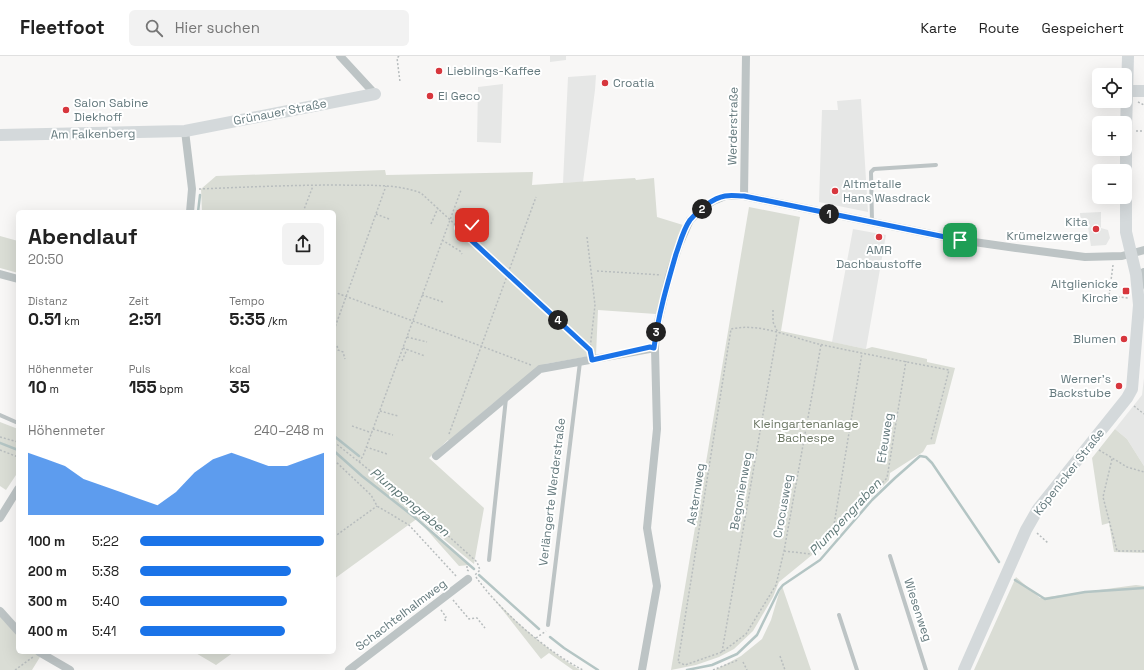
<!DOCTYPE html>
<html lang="de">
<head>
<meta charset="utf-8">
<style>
  :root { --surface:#fff; --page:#f2f2f2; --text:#222; --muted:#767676; --line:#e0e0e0; --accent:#1a73e8 }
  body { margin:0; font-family:"Space Grotesk",sans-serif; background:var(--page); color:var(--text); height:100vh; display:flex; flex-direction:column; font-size:15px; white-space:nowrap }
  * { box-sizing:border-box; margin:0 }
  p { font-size:13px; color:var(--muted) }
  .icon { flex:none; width:22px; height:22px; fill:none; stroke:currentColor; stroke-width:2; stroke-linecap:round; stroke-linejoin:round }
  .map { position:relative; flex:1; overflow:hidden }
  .panel { position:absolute; left:16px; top:154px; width:320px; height:444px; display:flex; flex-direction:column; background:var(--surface); border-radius:6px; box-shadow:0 4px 16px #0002 }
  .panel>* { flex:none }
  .controls { position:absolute; left:1092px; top:12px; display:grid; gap:8px }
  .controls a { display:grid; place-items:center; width:40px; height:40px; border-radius:6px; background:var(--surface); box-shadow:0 4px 16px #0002; font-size:20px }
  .pin { position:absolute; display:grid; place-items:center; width:34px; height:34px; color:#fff; margin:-17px; border-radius:8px; box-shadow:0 2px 6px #0006 }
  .km { position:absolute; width:20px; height:20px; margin:-10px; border-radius:50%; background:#222; color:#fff; font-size:11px; line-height:20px; text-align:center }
  .round { display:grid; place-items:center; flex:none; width:42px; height:42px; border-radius:6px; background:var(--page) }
  .head { display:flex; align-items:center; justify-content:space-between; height:68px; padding:0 12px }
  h1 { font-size:22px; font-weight:600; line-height:30px }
  .stats { display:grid; grid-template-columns:repeat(3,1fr); gap:6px; height:68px; padding:4px 12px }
  .stats div { display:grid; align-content:center }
  .stats b { font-size:17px; font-weight:600 }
  .stats small { font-size:11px; font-weight:400 }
  .stats p { font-size:11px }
  .chart { height:112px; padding:8px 12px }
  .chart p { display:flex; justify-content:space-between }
  .chart svg { width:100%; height:72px; margin-top:4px; fill:var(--accent); opacity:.7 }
  ul { padding:0 12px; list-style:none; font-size:13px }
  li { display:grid; grid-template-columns:64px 48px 1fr; align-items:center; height:30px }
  li i { height:10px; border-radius:5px; background:var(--accent) }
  header { display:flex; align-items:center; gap:24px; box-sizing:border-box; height:56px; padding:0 20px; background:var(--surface); border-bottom:1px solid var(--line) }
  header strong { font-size:19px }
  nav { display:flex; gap:22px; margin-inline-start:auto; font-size:14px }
  .search { width:280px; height:36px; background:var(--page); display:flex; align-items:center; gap:10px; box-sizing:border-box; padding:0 14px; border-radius:6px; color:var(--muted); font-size:15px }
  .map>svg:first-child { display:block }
  .built { fill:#e6e7e6 }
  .green { fill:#daddd5 }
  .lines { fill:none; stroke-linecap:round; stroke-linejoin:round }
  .stream { stroke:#b4c5c4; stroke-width:2.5 }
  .path { stroke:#b8bdbe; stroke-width:1.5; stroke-dasharray:2 2; stroke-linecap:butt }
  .lane { stroke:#bdc4c5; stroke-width:4 }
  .street { stroke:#bdc4c5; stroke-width:8 }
  .secondary { stroke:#d4d9db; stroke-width:12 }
  .route-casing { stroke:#fff; stroke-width:8 }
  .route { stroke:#1a73e8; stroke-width:5 }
  .poi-dot { fill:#d7363d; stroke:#fff; stroke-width:1.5 }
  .labels { text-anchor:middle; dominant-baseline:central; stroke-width:4; stroke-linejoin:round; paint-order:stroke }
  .poi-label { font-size:12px; fill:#657a7e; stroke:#fff; text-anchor:start }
  .street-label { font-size:12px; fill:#657a7e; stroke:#fff }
  .park-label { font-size:12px; fill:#6c7764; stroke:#fff }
  .water-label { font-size:13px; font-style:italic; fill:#607978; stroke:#fff }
</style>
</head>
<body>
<header>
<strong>Fleetfoot</strong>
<div class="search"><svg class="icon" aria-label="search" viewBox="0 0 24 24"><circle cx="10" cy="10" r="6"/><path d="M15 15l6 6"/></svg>Hier suchen</div>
<nav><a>Karte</a><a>Route</a><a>Gespeichert</a></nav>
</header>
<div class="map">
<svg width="1144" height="614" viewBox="0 0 1144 614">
  <rect width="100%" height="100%" fill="#f8f7f6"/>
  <path class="built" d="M550 0H566V4L550 6Z
    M596 19 595 34 583 126 563 127 568 21Z
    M503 28 501 87 477 86 478 31Z
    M861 43 868 156 819 146 822 54H838L837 45Z
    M1101 156V172L1108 174 1110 182 1106 189 1091 190 1088 171 1081 170 1080 157Z
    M853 173 886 179 866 293 832 286Z
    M1144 322V410L1127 383 1115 373 1142 339Z"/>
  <path class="green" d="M385 114 386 119 533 116 532 129 635 122 636 124 654 122 657 161 683 169 676 188 656 258 598 254 596 299 545 308 491 349 449 385 448 384 429 402 484 452 474 508 418 462 334 523V156H202L201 133 216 120Z
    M749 151 800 161 781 275 866 293 872 291 927 303V306L955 312 935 388 927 389 923 396 890 417 889 424 812 499 779 526 773 541 753 575 734 593 719 601 696 609 671 614Z
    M0 180 18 185V217L0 212Z
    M0 366 18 373V416L6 434 0 430Z
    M1115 373 1127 383 1144 410V497L1114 496 1109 467 1102 469 1092 402Z
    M418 464 469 509 459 510Z
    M1016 521 1040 542 1136 529 1144 530V614H974Z
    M782 530 811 614H715L741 600 762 583 771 564 779 537Z
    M490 538C517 568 546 593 580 614H573L549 597 541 603Z
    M0 560 18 580V596H34L40 601 32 614H0Z
    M194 596H234L216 609Z"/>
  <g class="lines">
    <path class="stream" d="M198 156 200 139
      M334 380 359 400
      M0 387 18 394
      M334 395 362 420 418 464 474 513
      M479 519 539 573
      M1015 524 1045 543 1085 536 1144 532
      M550 581 564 592 598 614
      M687 614 712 609 737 598 757 579 779 534 783 529 820 504 872 444 895 422 920 400 926 401 932 407 999 506"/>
    <path class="path" d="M399 0 397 2 400 26
      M1138 46 1144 49
      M1136 75H1144
      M199 133C246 131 293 129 340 129 368 130 394 127 421 137L590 293 591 296
      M303 156 313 130
      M376 158 389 163
      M431 168 438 152
      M458 172 465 168 472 169
      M587 181 595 249 590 293
      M442 184 460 195 462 198
      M1113 209 1109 240 1128 242
      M597 215 661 219
      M334 236 481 290 531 309
      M422 239 443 246
      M773 254V266L778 277
      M334 274 386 130
      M407 281 427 286
      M334 288 337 289 338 294 343 296 345 303
      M821 289 784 495 776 529 746 578 722 596 685 609 678 606 731 273C761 266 794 283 823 289 865 298 907 306 949 314L931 384
      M403 292 425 300
      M402 305 407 293
      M1134 350 1144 358
      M380 355 398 360
      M352 370 372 377
      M373 373 393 379
      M449 378 536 141
      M0 381 18 386
      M334 386 423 457 477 506 480 514 475 519
      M366 391 387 398
      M0 394 18 401
      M1099 394 1127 411 1144 416
      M1112 403 1103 441 1117 495H1144
      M334 404 371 439 377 450 409 469 457 521
      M359 406 363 400 373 373 461 134
      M833 475 862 297
      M1037 477 1048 487
      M334 481 377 450
      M784 495 811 498 833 475 887 422 906 305
      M467 510V514L469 515
      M476 521C500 555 546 595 583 614
      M453 544 469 563 477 562 485 572
      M441 554 446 561 444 563 447 566
      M536 582 546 575
      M722 596 777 277
      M780 600 785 614
      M743 606 747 614
      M15 614 33 601
      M713 614 738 604"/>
    <path class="lane" d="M872 166 871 116 874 113 936 109
      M0 359 18 367
      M890 500 926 614
      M489 504 506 342
      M839 559 857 614
      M548 569 580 306"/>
    <path class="street" d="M340 0 375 38
      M185 75 192 133 190 156
      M744 140 746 0
      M0 218 18 223
      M1138 235 1143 225 1144 216
      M436 400 540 313 655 292
      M0 462 18 433
      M0 555 18 575
      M39 596 70 614
      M349 614 468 523
      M642 614 657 530 647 472 657 373 655 292 656 275 669 220 679 189 690 164 703 152 713 145 725 140H744L960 184 1016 192 1085 201 1122 200 1144 194"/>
    <path class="secondary" d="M1125 35H1144
      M0 79 185 75 375 38
      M964 614 1026 474 1038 453 1127 342 1132 333 1139 249 1136 218 1126 176V75L1128 0"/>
  </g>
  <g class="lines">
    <defs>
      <path id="route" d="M472 169 465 168 458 172 590 294 592 304 650 291 654 292C658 260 667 229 676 198 680 187 683 174 690 164 698 154 713 142 725 140 731 139 738 140 744 140L960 184"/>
    </defs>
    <use href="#route" class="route-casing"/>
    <use href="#route" class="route"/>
  </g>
  <g class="poi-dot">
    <circle cx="439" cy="15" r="4"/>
    <circle cx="605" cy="27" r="4"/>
    <circle cx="430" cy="40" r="4"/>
    <circle cx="66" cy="54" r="4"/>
    <circle cx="835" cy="135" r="4"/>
    <circle cx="1096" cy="173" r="4"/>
    <circle cx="879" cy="181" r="4"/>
    <rect x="1122" y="231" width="8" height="8" rx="2"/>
    <circle cx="1124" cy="283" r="4"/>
    <circle cx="1119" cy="330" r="4"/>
  </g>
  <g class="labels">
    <g class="poi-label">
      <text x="447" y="15">Lieblings-Kaffee</text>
      <text x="613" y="27">Croatia</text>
      <text x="438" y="40">El Geco</text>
      <text x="74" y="47">Salon Sabine<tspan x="74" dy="14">Diekhoff</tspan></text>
      <text x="843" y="128">Altmetalle<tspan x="843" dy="14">Hans Wasdrack</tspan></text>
      <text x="1088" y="166" text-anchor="end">Kita<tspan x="1088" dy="14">Krümelzwerge</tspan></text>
      <text x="879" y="194" text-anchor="middle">AMR<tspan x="879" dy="14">Dachbaustoffe</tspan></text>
      <text x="1118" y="228" text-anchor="end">Altglienicke<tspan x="1118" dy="14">Kirche</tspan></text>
      <text x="1116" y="283" text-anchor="end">Blumen</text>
      <text x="1111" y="323" text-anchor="end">Werner's<tspan x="1111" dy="14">Backstube</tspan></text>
    </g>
    <g class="street-label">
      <text transform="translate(280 56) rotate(-11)">Grünauer Straße</text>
      <text transform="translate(733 70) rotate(-89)">Werderstraße</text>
      <text transform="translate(93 78) rotate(-1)">Am Falkenberg</text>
      <text transform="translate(885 382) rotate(-81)">Efeuweg</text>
      <text transform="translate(1069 416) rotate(-52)">Köpenicker Straße</text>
      <text transform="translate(741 435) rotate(-80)">Begonienweg</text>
      <text transform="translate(552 436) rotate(-83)">Verlängerte Werderstraße</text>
      <text transform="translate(696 438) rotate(-81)">Asternweg</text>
      <text transform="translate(783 450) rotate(-80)">Crocusweg</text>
      <text transform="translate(918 554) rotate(72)">Wiesenweg</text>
      <text transform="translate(401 559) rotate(-37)">Schachtelhalmweg</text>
    </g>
    <g class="park-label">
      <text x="806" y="368">Kleingartenanlage<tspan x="806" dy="14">Bachespe</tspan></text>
    </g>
    <g class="water-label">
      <text transform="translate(410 446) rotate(40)">Plumpengraben</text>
      <text transform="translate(845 461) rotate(-47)">Plumpengraben</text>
    </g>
  </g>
</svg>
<div class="controls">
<a><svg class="icon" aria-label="locate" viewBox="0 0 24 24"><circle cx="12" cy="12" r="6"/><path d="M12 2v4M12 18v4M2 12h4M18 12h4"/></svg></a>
<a>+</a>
<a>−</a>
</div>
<div class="pin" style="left:960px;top:184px;background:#1e9e55"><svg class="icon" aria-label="arrive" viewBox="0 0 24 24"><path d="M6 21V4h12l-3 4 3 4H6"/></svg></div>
<div class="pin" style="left:472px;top:169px;background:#d93025"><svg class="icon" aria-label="check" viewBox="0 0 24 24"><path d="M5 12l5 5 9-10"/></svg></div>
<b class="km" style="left:829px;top:158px">1</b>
<b class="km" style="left:702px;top:153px">2</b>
<b class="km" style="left:656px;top:276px">3</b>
<b class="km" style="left:558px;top:264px">4</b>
<section class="panel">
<div class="head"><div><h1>Abendlauf</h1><p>20:50</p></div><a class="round"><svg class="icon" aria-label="share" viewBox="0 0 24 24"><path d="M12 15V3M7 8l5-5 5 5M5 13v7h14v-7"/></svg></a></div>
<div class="stats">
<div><p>Distanz</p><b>0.51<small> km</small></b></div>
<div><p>Zeit</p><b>2:51</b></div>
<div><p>Tempo</p><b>5:35<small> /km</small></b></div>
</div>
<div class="stats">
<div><p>Höhenmeter</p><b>10<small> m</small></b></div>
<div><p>Puls</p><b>155<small> bpm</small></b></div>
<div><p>kcal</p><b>35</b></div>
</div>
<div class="chart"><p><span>Höhenmeter</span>240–248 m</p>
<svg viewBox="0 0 160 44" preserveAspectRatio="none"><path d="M0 44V6L10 10L20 14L30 22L40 26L50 30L60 34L70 38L80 30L90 18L100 10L110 6L120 10L130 14L140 14L150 10L160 6V44z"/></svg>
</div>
<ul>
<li><b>100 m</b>5:22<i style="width:100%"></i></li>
<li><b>200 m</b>5:38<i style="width:82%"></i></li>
<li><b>300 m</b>5:40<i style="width:80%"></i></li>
<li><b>400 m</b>5:41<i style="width:79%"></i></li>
</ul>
</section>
</div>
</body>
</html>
